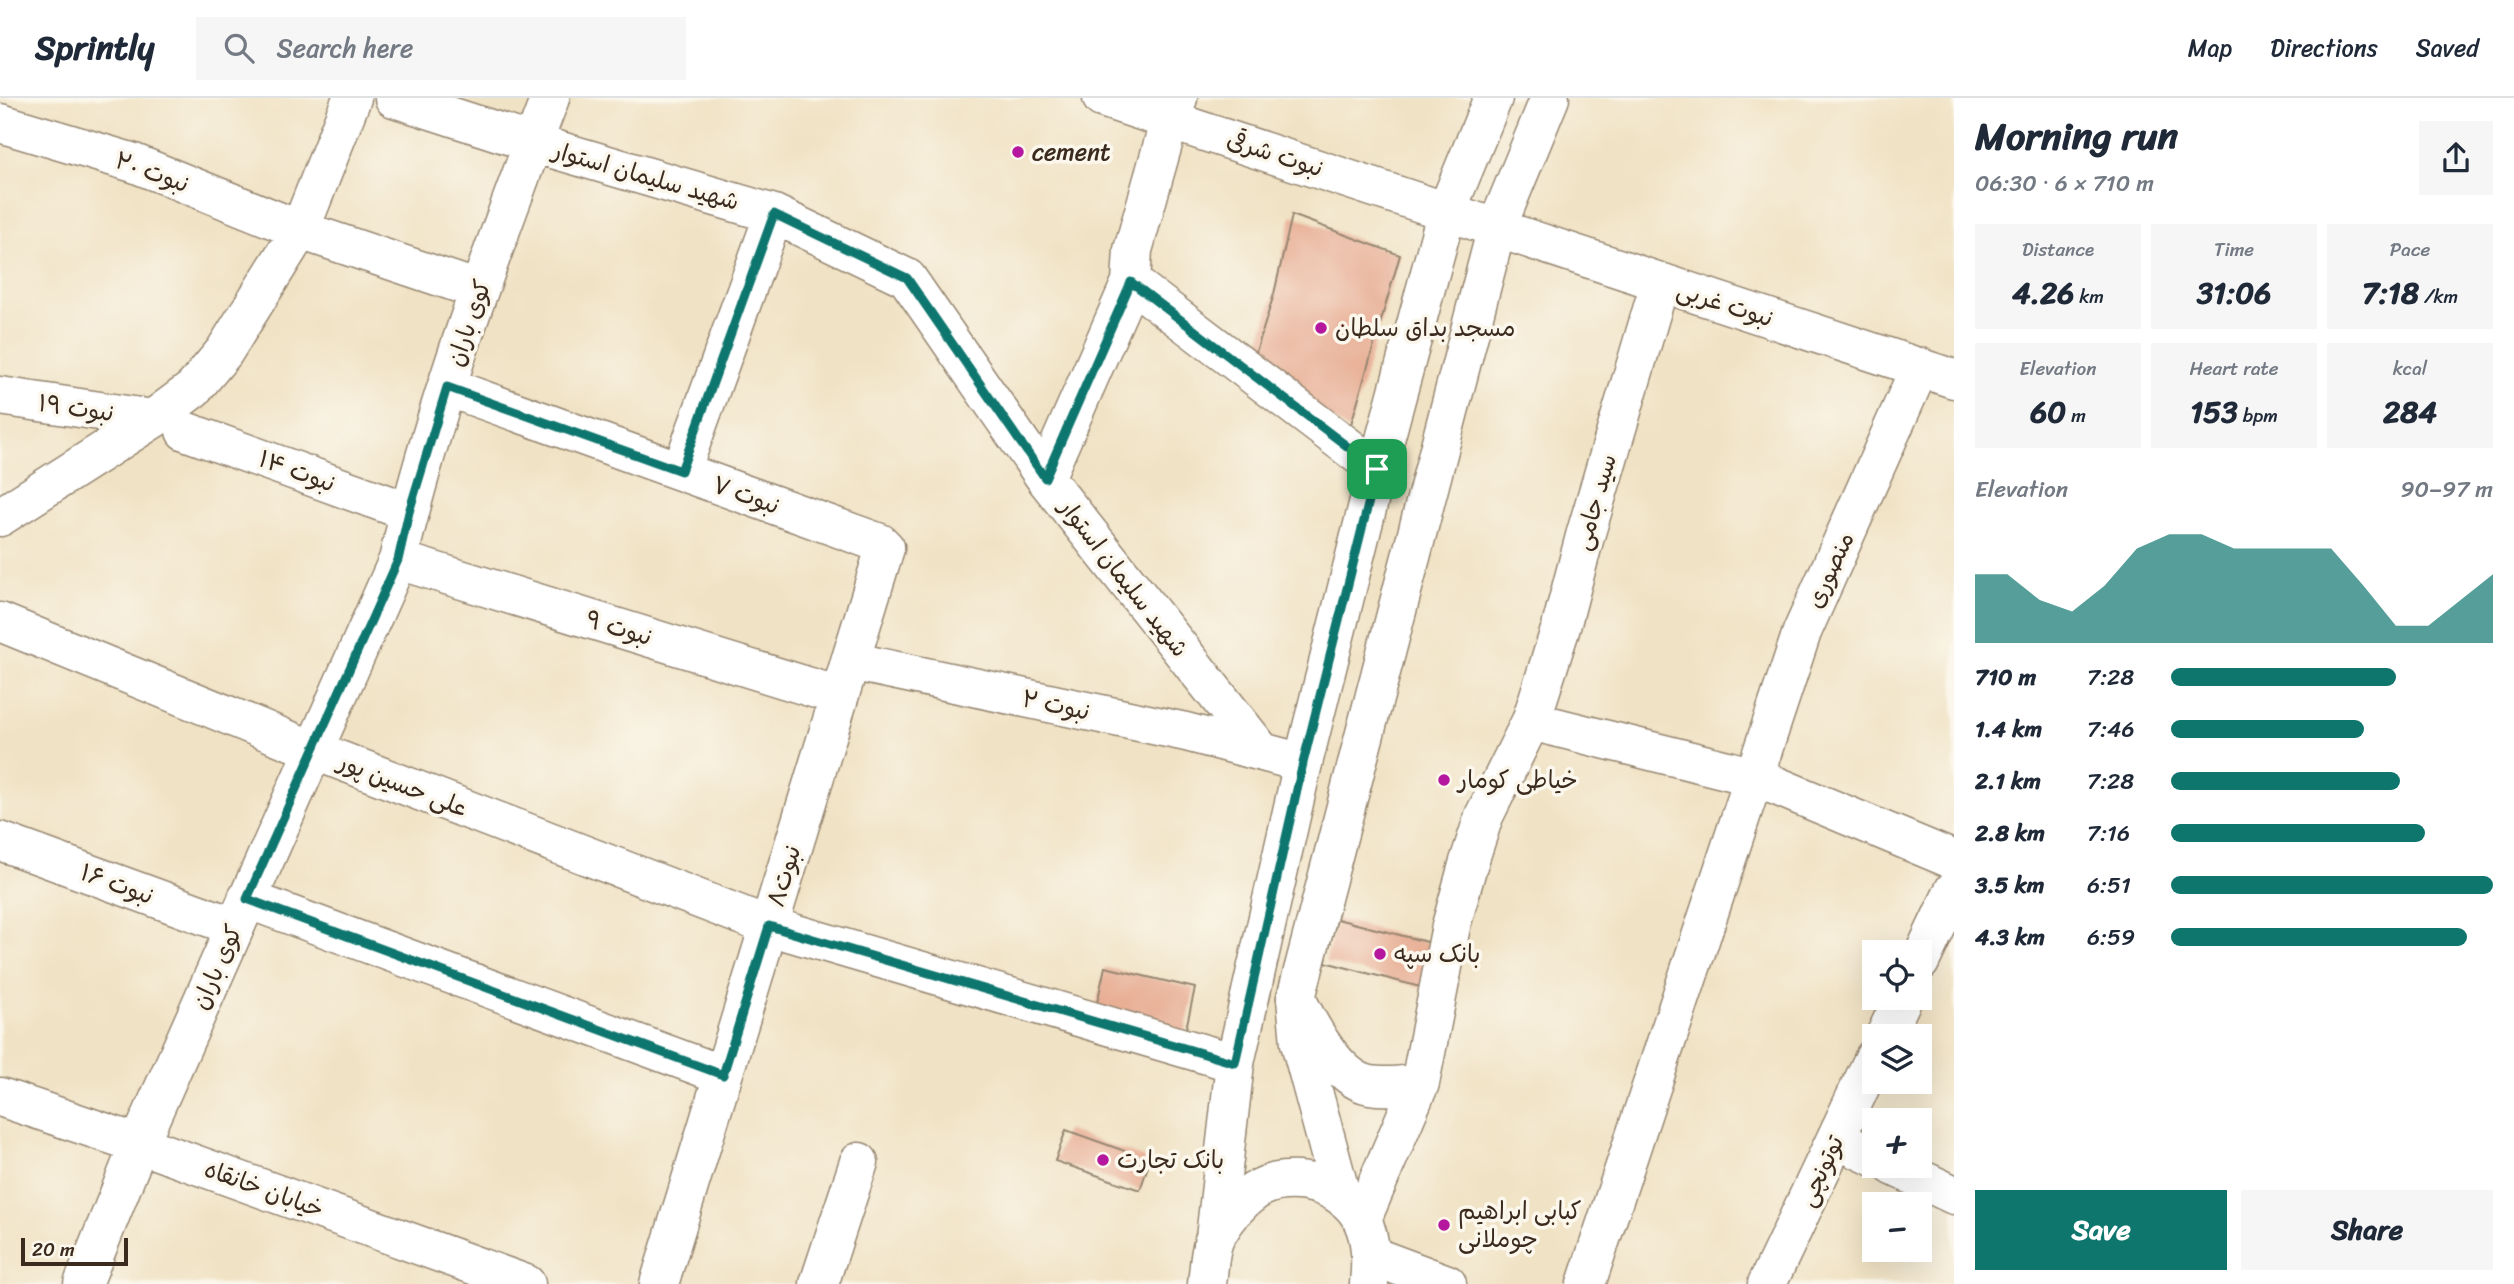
<!DOCTYPE html>
<html lang="en">
<head>
<meta charset="utf-8">
<style>
  :root { --surface:#fff; --page:#f6f6f7; --text:#1f2937; --muted:#747a83; --line:#e0e1e3; --accent:#0f766e }
  body { margin:0; font-family:Sriracha,"Playpen Sans Arabic",sans-serif; background:var(--page); color:var(--text); height:100vh; display:flex; flex-direction:column; font-size:26px; white-space:nowrap }
  * { box-sizing:border-box; margin:0 }
  p { font-size:23px; color:var(--muted) }
  .icon { flex:none; width:38px; height:38px; fill:none; stroke:currentColor; stroke-width:2; stroke-linecap:round; stroke-linejoin:round }
  .map { position:relative; flex:1; overflow:hidden }
  .side { display:flex; flex-direction:column; background:var(--surface); width:560px }
  .side>* { flex:none }
  .fabs { position:absolute; left:1862px; top:842px; display:grid; gap:14px }
  .fabs a { display:grid; place-items:center; width:70px; height:70px; border-radius:0px; background:var(--surface); box-shadow:0 7px 28px #0002; font-size:35px }
  .scale { position:absolute; left:21px; bottom:18px; width:107px; box-sizing:border-box; padding-left:7px; border:4px solid #3b2a1e; border-top:0; font-size:19px; line-height:24px; white-space:nowrap; color:#3b2a1e; -webkit-text-stroke:5px #fbf7ec; paint-order:stroke }
  .pin { position:absolute; display:grid; place-items:center; width:60px; height:60px; color:#fff; margin:-30px; border-radius:14px; box-shadow:0 4px 10px #0006 }
  .round { display:grid; place-items:center; flex:none; width:74px; height:74px; border-radius:0px; background:var(--page) }
  .summary { display:flex; align-items:center; justify-content:space-between; height:119px; padding:0 21px }
  h1 { font-size:38px; font-weight:800; line-height:52px }
  .figures { display:grid; grid-template-columns:repeat(3,1fr); gap:10px; height:119px; padding:7px 21px }
  .figures div { display:grid; align-content:center; border-radius:0px; background:var(--page); text-align:center }
  .figures b { font-size:30px; font-weight:800 }
  .figures small { font-size:19px; font-weight:400 }
  .figures p { font-size:19px }
  .chart { height:196px; padding:14px 21px }
  .chart p { display:flex; justify-content:space-between }
  .chart svg { width:100%; height:126px; margin-top:7px; fill:var(--accent); opacity:.7 }
  .cta { display:flex; gap:14px; margin-top:auto; padding:14px 21px }
  .cta a { flex:1; height:80px; border-radius:0px; background:var(--accent); color:#fff; font-size:28px; font-weight:800; line-height:80px; text-align:center }
  .cta a+a { background:var(--page); color:var(--text) }
  ul { padding:0 21px; list-style:none; font-size:23px }
  li { display:grid; grid-template-columns:112px 84px 1fr; align-items:center; height:52px }
  li i { height:18px; border-radius:9px; background:var(--accent) }
  header { display:flex; align-items:center; gap:42px; box-sizing:border-box; height:98px; padding:0 35px; background:var(--surface); border-bottom:2px solid var(--line) }
  header strong { font-size:33px }
  nav { display:flex; gap:38px; margin-inline-start:auto; font-size:24px }
  .search { width:490px; height:63px; background:var(--page); display:flex; align-items:center; gap:18px; box-sizing:border-box; padding:0 24px; border-radius:0px; color:var(--muted); font-size:26px }
  main { display:flex; flex:1; min-height:0 }
  .map>svg:first-child { display:block }
  .building { fill:#e8af95 }
  .lines { fill:none; stroke-linecap:round; stroke-linejoin:round }
  .minor-casing { stroke:#968671; stroke-width:41 }
  .tertiary-casing { stroke:#968671; stroke-width:41 }
  .secondary-casing { stroke:#968671; stroke-width:41 }
  .minor { stroke:#fff; stroke-width:38 }
  .tertiary { stroke:#fff; stroke-width:38 }
  .secondary { stroke:#fff; stroke-width:38 }
  .route-casing { stroke:#fff; stroke-width:14 }
  .route { stroke:#0f766e; stroke-width:9 }
  .poi-dot { fill:#b5179e; stroke:#fbf7ec; stroke-width:2.5 }
  .labels { text-anchor:middle; dominant-baseline:central; stroke-width:7; stroke-linejoin:round; paint-order:stroke }
  .poi-label { font-size:24px; fill:#3b2a1e; stroke:#fbf7ec; text-anchor:start }
  .street-label { font-size:24px; fill:#3b2a1e; stroke:#fbf7ec }
</style>
</head>
<body>
<header>
<strong>Sprintly</strong>
<div class="search"><svg class="icon" aria-label="search" viewBox="0 0 24 24"><circle cx="10" cy="10" r="6"/><path d="M15 15l6 6"/></svg>Search here</div>
<nav><a>Map</a><a>Directions</a><a>Saved</a></nav>
</header>
<main>
<div class="map">
<svg width="1954" height="1186" viewBox="0 0 1954 1186">
  <rect width="100%" height="100%" fill="#fbf7ec"/>
  <filter id="ink" filterUnits="userSpaceOnUse"><feTurbulence type="fractalNoise" baseFrequency=".0143" numOctaves="2"/><feDisplacementMap in="SourceGraphic" scale="14" xChannelSelector="R" yChannelSelector="G"/><feConvolveMatrix kernelMatrix="1 2 1 2 8 2 1 2 1" color-interpolation-filters="sRGB"/></filter>
  <filter id="wash" filterUnits="userSpaceOnUse"><feTurbulence type="fractalNoise" baseFrequency=".00686" numOctaves="4" result="noise"/><feDisplacementMap in="SourceGraphic" scale="28" xChannelSelector="R" yChannelSelector="G"/><feGaussianBlur stdDeviation="1.57" result="paint"/><feColorMatrix in="noise" values="0 0 0 0 0 0 0 0 0 0 0 0 0 0 0 0 0 1.4 0 .05"/><feComposite in="paint" operator="in"/></filter>
  <g filter="url(#wash)">
    <rect width="100%" height="100%" fill="#f0e2c4"/>
    <g id="blocks">
      <path class="building" d="M1292 117 1400 157 1349 333 1253 264 1274 196Z
        M1337 821 1435 846 1424 890 1325 864Z
        M1105 869 1195 890 1185 935 1095 914Z
        M1066 1032 1150 1062 1140 1092 1055 1063Z"/>
    </g>
  </g>
  <g filter="url(#ink)">
    <use href="#blocks" fill-opacity="0" stroke="#968671" stroke-width="2"/>
    <g class="lines">
      <defs>
        <path id="minor" d="M394 0 533 45 774 116 907 180 1045 380 1262 654 1303 665
          M0 25 134 65 300 132 479 192
          M1131 184 1377 371
          M447 289 880 445 885 450 659 1186
          M0 298 153 321
          M185 333 409 414
          M681 373 774 116
          M1045 380 1131 184 1133 152 1170 21 1178 0
          M0 419 153 321 193 291 224 254 300 132 352 0
          M398 462 839 598
          M0 524 313 652 769 828 1235 965
          M850 563 1186 634 1262 654
          M1531 623 1755 679 1954 762
          M0 743 235 829
          M247 801 723 977
          M1920 864 1954 792
          M1296 900C1309 927 1337 981 1370 987 1387 990 1403 987 1420 985
          M1885 938 1903 900
          M0 999 139 1046 526 1186
          M1836 1041 1874 1059
          M1893 1068 1954 1097
          M1362 1121 1420 985 1451 828 1468 767 1484 718 1531 623 1561 529 1585 438 1660 185
          M83 1186 139 1046 398 462C435 304 493 151 550 0
          M819 1186 859 1064
          M1586 1186 1802 534 1920 269
          M1767 1186 1874 960"/>
        <path id="tertiary" d="M1102 0 1954 281
          M1372 1158 1447 1186"/>
        <path id="secondary" d="M1341 1097 1300 945 1296 900 1497 129 1550 0
          M1215 1140 1235 965 1303 665 1377 371 1447 112 1493 0
          M1207 1186C1209 1172 1209 1151 1216 1138 1225 1122 1239 1104 1255 1093 1288 1071 1345 1086 1362 1122 1372 1142 1371 1165 1369 1186"/>
      </defs>
      <use href="#minor" class="minor-casing"/>
      <use href="#tertiary" class="tertiary-casing"/>
      <use href="#secondary" class="secondary-casing"/>
      <use href="#minor" class="minor"/>
      <use href="#tertiary" class="tertiary"/>
      <use href="#secondary" class="secondary"/>
    </g>
  </g>
  <g class="lines" filter="url(#ink)">
    <defs>
      <path id="route" d="M774 116 907 180 1045 380 1131 184 1377 371 1303 665 1235 965 769 828 723 977 247 801 398 462 409 414 447 289 681 373Z"/>
    </defs>
    <use href="#route" class="route-casing"/>
    <use href="#route" class="route"/>
  </g>
  <g class="poi-dot">
    <circle cx="1018" cy="54" r="7"/>
    <circle cx="1321" cy="230" r="7"/>
    <circle cx="1444" cy="682" r="7"/>
    <circle cx="1380" cy="856" r="7"/>
    <circle cx="1103" cy="1062" r="7"/>
    <circle cx="1444" cy="1127" r="7"/>
  </g>
  <g class="labels">
    <g class="poi-label">
      <text x="1032" y="54">cement</text>
      <text x="1335" y="230">مسجد بداق سلطان</text>
      <text x="1458" y="682">خیاطی کومار</text>
      <text x="1394" y="856">بانک سپه</text>
      <text x="1117" y="1062">بانک تجارت</text>
      <text x="1458" y="1113">کبابی ابراهیم<tspan x="1458" dy="28">چوملانی</tspan></text>
    </g>
    <g class="street-label">
      <text transform="translate(1275 56) rotate(18)">نبوت شرقی</text>
      <text transform="translate(152 74) rotate(20)">نبوت ۲۰</text>
      <text transform="translate(646 78) rotate(16)">شهید سلیمان استوار</text>
      <text transform="translate(1725 206) rotate(18)">نبوت غربی</text>
      <text transform="translate(469 225) rotate(-71)">کوی باران</text>
      <text transform="translate(76 310) rotate(8)">نبوت ۱۹</text>
      <text transform="translate(297 373) rotate(20)">نبوت ۱۴</text>
      <text transform="translate(746 397) rotate(20)">نبوت ۷</text>
      <text transform="translate(1595 404) rotate(-74)">سید جامی</text>
      <text transform="translate(1830 472) rotate(-65)">منصوری</text>
      <text transform="translate(1124 480) rotate(52)">شهید سلیمان استوار</text>
      <text transform="translate(619 530) rotate(17)">نبوت ۹</text>
      <text transform="translate(1056 607) rotate(12)">نبوت ۲</text>
      <text transform="translate(403 687) rotate(21)">علی حسین پور</text>
      <text transform="translate(784 778) rotate(-73)">نبوت۸</text>
      <text transform="translate(117 786) rotate(20)">نبوت ۱۶</text>
      <text transform="translate(217 869) rotate(-66)">کوی باران</text>
      <text transform="translate(1821 1073) rotate(-65)">توتونچی</text>
      <text transform="translate(264 1091) rotate(20)">خیابان خانقاه</text>
    </g>
  </g>
</svg>
<div class="fabs">
<a><svg class="icon" aria-label="locate" viewBox="0 0 24 24"><circle cx="12" cy="12" r="6"/><path d="M12 2v4M12 18v4M2 12h4M18 12h4"/></svg></a>
<a><svg class="icon" aria-label="layers" viewBox="0 0 24 24"><path d="M12 4l9 5-9 5-9-5zM3 14l9 5 9-5"/></svg></a>
<a>+</a>
<a>−</a>
</div>
<div class="scale">20 m</div>
<div class="pin" style="left:1377px;top:371px;background:#1e9e55"><svg class="icon" aria-label="arrive" viewBox="0 0 24 24"><path d="M6 21V4h12l-3 4 3 4H6"/></svg></div>
</div>
<section class="side">
<div class="summary"><div><h1>Morning run</h1><p>06:30 · 6 × 710 m</p></div><a class="round"><svg class="icon" aria-label="share" viewBox="0 0 24 24"><path d="M12 15V3M7 8l5-5 5 5M5 13v7h14v-7"/></svg></a></div>
<div class="figures">
<div><p>Distance</p><b>4.26<small> km</small></b></div>
<div><p>Time</p><b>31:06</b></div>
<div><p>Pace</p><b>7:18<small> /km</small></b></div>
</div>
<div class="figures">
<div><p>Elevation</p><b>60<small> m</small></b></div>
<div><p>Heart rate</p><b>153<small> bpm</small></b></div>
<div><p>kcal</p><b>284</b></div>
</div>
<div class="chart"><p><span>Elevation</span>90–97 m</p>
<svg viewBox="0 0 160 44" preserveAspectRatio="none"><path d="M0 44V20L10 20L20 29L30 33L40 24L50 11L60 6L70 6L80 11L90 11L100 11L110 11L120 24L130 38L140 38L150 29L160 20V44z"/></svg>
</div>
<ul>
<li><b>710 m</b>7:28<i style="width:70%"></i></li>
<li><b>1.4 km</b>7:46<i style="width:60%"></i></li>
<li><b>2.1 km</b>7:28<i style="width:71%"></i></li>
<li><b>2.8 km</b>7:16<i style="width:79%"></i></li>
<li><b>3.5 km</b>6:51<i style="width:100%"></i></li>
<li><b>4.3 km</b>6:59<i style="width:92%"></i></li>
</ul>
<div class="cta"><a>Save</a><a>Share</a></div>
</section>
</main>
</body>
</html>
